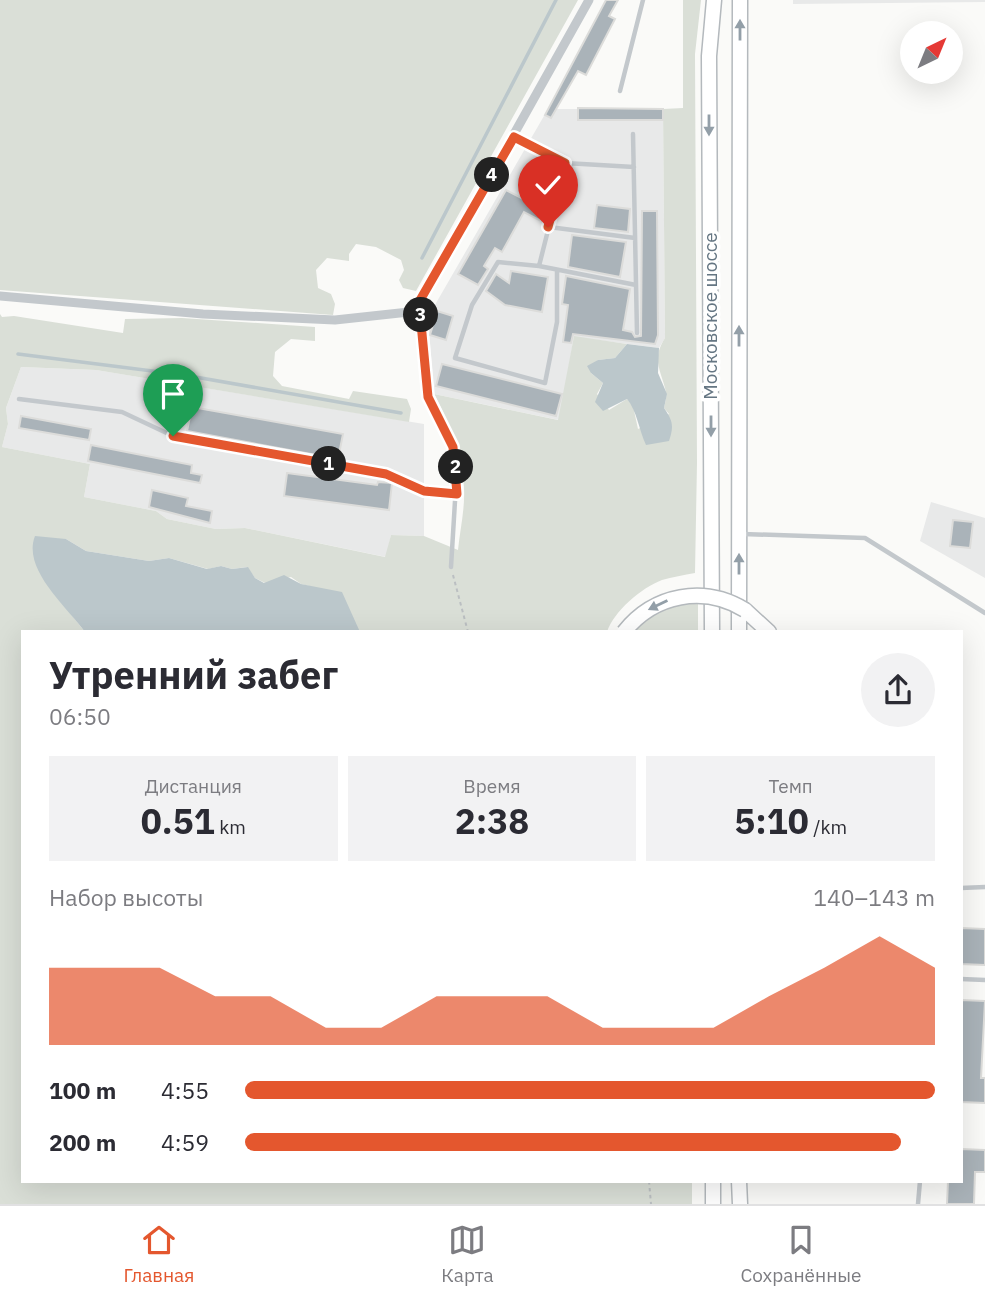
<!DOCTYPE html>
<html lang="ru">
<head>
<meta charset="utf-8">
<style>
  :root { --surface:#fff; --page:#f2f2f3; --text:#2b2b33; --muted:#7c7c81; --line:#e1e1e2; --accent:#e4572e }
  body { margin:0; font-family:"IBM Plex Sans",sans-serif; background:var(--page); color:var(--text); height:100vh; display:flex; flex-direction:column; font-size:26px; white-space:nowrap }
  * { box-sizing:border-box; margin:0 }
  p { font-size:23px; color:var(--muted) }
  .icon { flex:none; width:38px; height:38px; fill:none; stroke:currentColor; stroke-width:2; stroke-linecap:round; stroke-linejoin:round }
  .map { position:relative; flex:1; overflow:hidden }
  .details { position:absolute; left:21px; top:630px; width:942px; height:553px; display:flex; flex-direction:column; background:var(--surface); border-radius:0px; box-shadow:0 7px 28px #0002 }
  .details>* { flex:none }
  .needle { width:46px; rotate:43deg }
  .fabs { position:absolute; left:900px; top:21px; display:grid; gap:14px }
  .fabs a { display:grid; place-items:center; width:63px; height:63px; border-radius:50%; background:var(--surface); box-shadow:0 7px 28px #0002; font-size:35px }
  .pin { position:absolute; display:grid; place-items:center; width:60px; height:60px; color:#fff; margin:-72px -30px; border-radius:50% 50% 50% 0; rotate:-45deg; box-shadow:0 0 7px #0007 }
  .pin .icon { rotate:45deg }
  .km { position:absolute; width:35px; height:35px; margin:-18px; border-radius:50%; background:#222; color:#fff; font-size:19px; line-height:35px; text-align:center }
  .round { display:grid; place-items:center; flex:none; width:74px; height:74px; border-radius:37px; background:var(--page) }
  .headline { display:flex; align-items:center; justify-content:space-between; height:119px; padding:0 28px }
  h1 { font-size:38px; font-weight:700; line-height:52px }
  .stats { display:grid; grid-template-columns:repeat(3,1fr); gap:10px; height:119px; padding:7px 28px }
  .stats div { display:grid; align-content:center; border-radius:0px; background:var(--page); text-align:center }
  .stats b { font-size:35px; font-weight:700 }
  .stats small { font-size:19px; font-weight:400 }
  .stats p { font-size:19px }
  .chart { height:196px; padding:14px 28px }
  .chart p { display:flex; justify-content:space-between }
  .chart svg { width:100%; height:126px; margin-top:7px; fill:var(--accent); opacity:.7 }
  ul { padding:0 28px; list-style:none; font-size:23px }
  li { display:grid; grid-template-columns:112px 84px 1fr; align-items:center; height:52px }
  li i { height:18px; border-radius:9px; background:var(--accent) }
  .tabs { display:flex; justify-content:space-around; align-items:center; height:98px; border-top:2px solid var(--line); background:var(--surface); font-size:19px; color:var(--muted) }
  .tabs a { display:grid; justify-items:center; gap:4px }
  .tabs .on { color:var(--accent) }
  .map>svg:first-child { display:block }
  .built { fill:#e8e9e9 }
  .green { fill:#dadfd7 }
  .water { fill:#bbc7cb }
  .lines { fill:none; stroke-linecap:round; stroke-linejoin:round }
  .stream { stroke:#bbc7cb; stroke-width:3.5 }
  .building { fill:#aab3b9; stroke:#dcdcda; stroke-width:2 }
  .trunk-casing { stroke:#b4b9bd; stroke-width:17 }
  .path { stroke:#bbbfc2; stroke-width:2; stroke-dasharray:3.5 3.5; stroke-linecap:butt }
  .service { stroke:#c3c8cc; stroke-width:4.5 }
  .minor { stroke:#c3c8cc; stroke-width:9 }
  .trunk { stroke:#fff; stroke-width:14 }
  .trunk-bridge-casing { stroke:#b4b9bd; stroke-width:17; stroke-linecap:butt }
  .trunk-bridge { stroke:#fff; stroke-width:14 }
  .oneway { fill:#939fa8 }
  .route-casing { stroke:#fff; stroke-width:14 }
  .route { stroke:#e4572e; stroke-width:9 }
  .labels { text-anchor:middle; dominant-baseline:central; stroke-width:7; stroke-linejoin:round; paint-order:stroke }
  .street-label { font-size:19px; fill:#657683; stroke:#fff }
</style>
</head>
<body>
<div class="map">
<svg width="985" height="1204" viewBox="0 0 985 1204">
  <rect width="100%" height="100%" fill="#fafaf8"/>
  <path class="built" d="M793 0H985V2L793 4Z
    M548 109H663L665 338 659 348 574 337 559 420 434 394 428 317Z
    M21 367 96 370 424 424V536L391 535 386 557 245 528 216 529 167 519 156 511 84 497 90 464 2 447 8 424 6 408Z
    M931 502 985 518V578L920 541Z"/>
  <path class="green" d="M0 0H578L416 291 403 288 399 280 404 270 401 260 376 247 356 244 349 254V261L327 258 316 270 318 288 331 294 335 304 333 315 0 290Z
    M683 0H701L695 54 697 463 695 573C684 575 672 577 662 580 641 588 614 611 607 632H360L317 588 301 584 291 577 265 583 255 578 247 567 232 569 221 566 208 569 169 558 149 561 86 551 66 539 70 613 85 632H23V1181H692V1204H0V314L2 317 14 316 123 333 125 319 182 318 315 327V341L291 339 275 352 273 376 282 386 349 399 353 391 407 399 411 409 409 422 96 370 21 367 6 408 8 424 2 447 90 464 84 497 156 511 167 519 216 529 245 528 385 557 391 535 424 536 458 550C460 530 465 509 464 489 463 455 449 423 434 394L558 420 574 336 627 344 615 358 598 360 591 373 603 383 597 394 609 410 627 399 633 406 638 429 669 414 664 408C665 403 667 397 666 392 661 370 651 360 665 338L663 109 683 108Z
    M698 600V632H634C653 612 672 604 698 600Z"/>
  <path class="water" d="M627 344 659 348 658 373 667 394 664 408C673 421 674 426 669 441L646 445C639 430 637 411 627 399L603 411 595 402 603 383 591 373 587 366 598 360 615 358Z
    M35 536 66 539 86 551 149 561 169 558 207 569 221 566 232 569 248 567 255 578 264 583 284 575 301 584 342 592 360 632H85C66 606 22 569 35 536Z"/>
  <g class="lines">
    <path class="stream" d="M422 258 556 0
      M18 354 184 375 401 413"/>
  </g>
  <path class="building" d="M606 0H618L609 16 615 19 586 75 578 71 551 118 545 115Z
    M578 108 663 109V120H578Z
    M506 190 545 210 539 220 524 212 502 252 495 248 484 266 488 269 478 285 458 274Z
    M597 205 630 209 628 232 594 228Z
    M642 211H657L658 335 655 344 573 334 571 343 563 342 568 305 562 304 566 276 630 289 623 330 632 332 635 337 641 336Z
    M572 235 626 242 620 277 568 267Z
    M511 271 548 277 542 312 505 305 486 291 496 274 509 283Z
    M437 311 453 316 446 340 430 335Z
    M442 364 562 394 556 416 436 386Z
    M192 407 343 434 338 459 187 431Z
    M21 416 91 429 89 440 19 428Z
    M91 445 192 465 191 473 202 475 200 483 88 461Z
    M287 473 377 485 378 482 392 483 389 510 284 496Z
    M152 490 188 498 186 506 212 511 210 523 149 507Z
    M953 520 973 522 970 548 950 546Z
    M961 928 985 929V965L961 964Z
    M961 1000 985 1001 981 1078H985V1103L961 1102Z
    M961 1149 985 1150V1172H975L974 1204H947L948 1181H961Z"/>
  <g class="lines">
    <defs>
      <path id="trunk" d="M745 610 769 632
        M712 632 709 56 714 0
        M739 632 740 0
        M713 1181V1204
        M739 1181 740 1204"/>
    </defs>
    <use href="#trunk" class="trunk-casing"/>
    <path class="path" d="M453 575 468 632
      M649 1181 651 1204"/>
    <path class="service" d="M620 91 643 0
      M633 134 637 333
      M514 137 565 163 634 167
      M549 227 635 238
      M539 266 565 163
      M557 270V322L545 383 455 358 472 305 498 262 539 266 636 285
      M420 305 428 397 453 447 457 468 451 567
      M19 399 122 412 173 436 386 474 424 491 457 494
      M743 534 865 538 985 613
      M961 888 985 887
      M961 979 985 980
      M918 1204 920 1181"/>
    <path class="minor" d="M0 296 203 314 335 320 409 312 420 302 589 0"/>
    <use href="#trunk" class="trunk"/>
    <defs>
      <path id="trunk-bridge" d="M624 632C654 594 704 585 745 610"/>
    </defs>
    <use href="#trunk-bridge" class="trunk-bridge-casing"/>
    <use href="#trunk-bridge" class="trunk-bridge"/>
  </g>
  <defs><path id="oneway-solid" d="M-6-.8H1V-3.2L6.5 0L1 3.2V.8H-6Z" transform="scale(1.75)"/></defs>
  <g class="oneway">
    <use href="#oneway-solid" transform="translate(740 30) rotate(-90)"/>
    <use href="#oneway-solid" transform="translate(709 125) rotate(90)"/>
    <use href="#oneway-solid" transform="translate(739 336) rotate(-90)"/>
    <use href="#oneway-solid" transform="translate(711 426) rotate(90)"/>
    <use href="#oneway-solid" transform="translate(739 564) rotate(-90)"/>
    <use href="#oneway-solid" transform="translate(658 605) rotate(154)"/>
  </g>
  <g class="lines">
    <defs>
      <path id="route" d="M173 436 386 474 424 491 457 494 453 447 428 397 419 302 514 137 565 163 548 227"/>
    </defs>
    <use href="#route" class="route-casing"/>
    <use href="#route" class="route"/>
  </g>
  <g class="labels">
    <g class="street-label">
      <text transform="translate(710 316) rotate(-90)">Московское шоссе</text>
    </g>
  </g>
</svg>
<div class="fabs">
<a><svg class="needle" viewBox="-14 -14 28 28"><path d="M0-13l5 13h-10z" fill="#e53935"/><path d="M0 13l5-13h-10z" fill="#7c7c81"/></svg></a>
</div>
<div class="pin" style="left:173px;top:436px;background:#1e9e55"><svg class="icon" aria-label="arrive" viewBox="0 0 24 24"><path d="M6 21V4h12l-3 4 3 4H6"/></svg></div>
<div class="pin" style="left:548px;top:227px;background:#d93025"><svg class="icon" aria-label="check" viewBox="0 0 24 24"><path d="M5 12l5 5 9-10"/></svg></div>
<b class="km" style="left:329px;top:464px">1</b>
<b class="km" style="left:456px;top:467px">2</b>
<b class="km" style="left:421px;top:315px">3</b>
<b class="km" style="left:492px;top:175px">4</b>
<section class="details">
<div class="headline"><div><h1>Утренний забег</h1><p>06:50</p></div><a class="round"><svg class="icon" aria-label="share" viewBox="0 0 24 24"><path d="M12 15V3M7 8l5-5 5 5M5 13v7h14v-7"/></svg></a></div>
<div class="stats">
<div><p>Дистанция</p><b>0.51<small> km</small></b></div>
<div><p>Время</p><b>2:38</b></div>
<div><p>Темп</p><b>5:10<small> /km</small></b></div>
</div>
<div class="chart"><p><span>Набор высоты</span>140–143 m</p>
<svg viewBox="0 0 160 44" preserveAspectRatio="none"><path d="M0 44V17L10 17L20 17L30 27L40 27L50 38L60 38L70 27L80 27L90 27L100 38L110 38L120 38L130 27L140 17L150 6L160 17V44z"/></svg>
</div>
<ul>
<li><b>100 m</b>4:55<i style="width:100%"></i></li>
<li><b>200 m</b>4:59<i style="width:95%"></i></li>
</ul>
</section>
</div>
<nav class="tabs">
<a class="on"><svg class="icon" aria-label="home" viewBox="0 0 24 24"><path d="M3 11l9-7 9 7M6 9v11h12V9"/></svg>Главная</a>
<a><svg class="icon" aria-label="map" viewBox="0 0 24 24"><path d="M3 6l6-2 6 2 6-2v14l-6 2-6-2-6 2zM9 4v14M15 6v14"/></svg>Карта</a>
<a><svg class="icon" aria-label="saved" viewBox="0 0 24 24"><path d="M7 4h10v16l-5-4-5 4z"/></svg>Сохранённые</a>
</nav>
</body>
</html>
